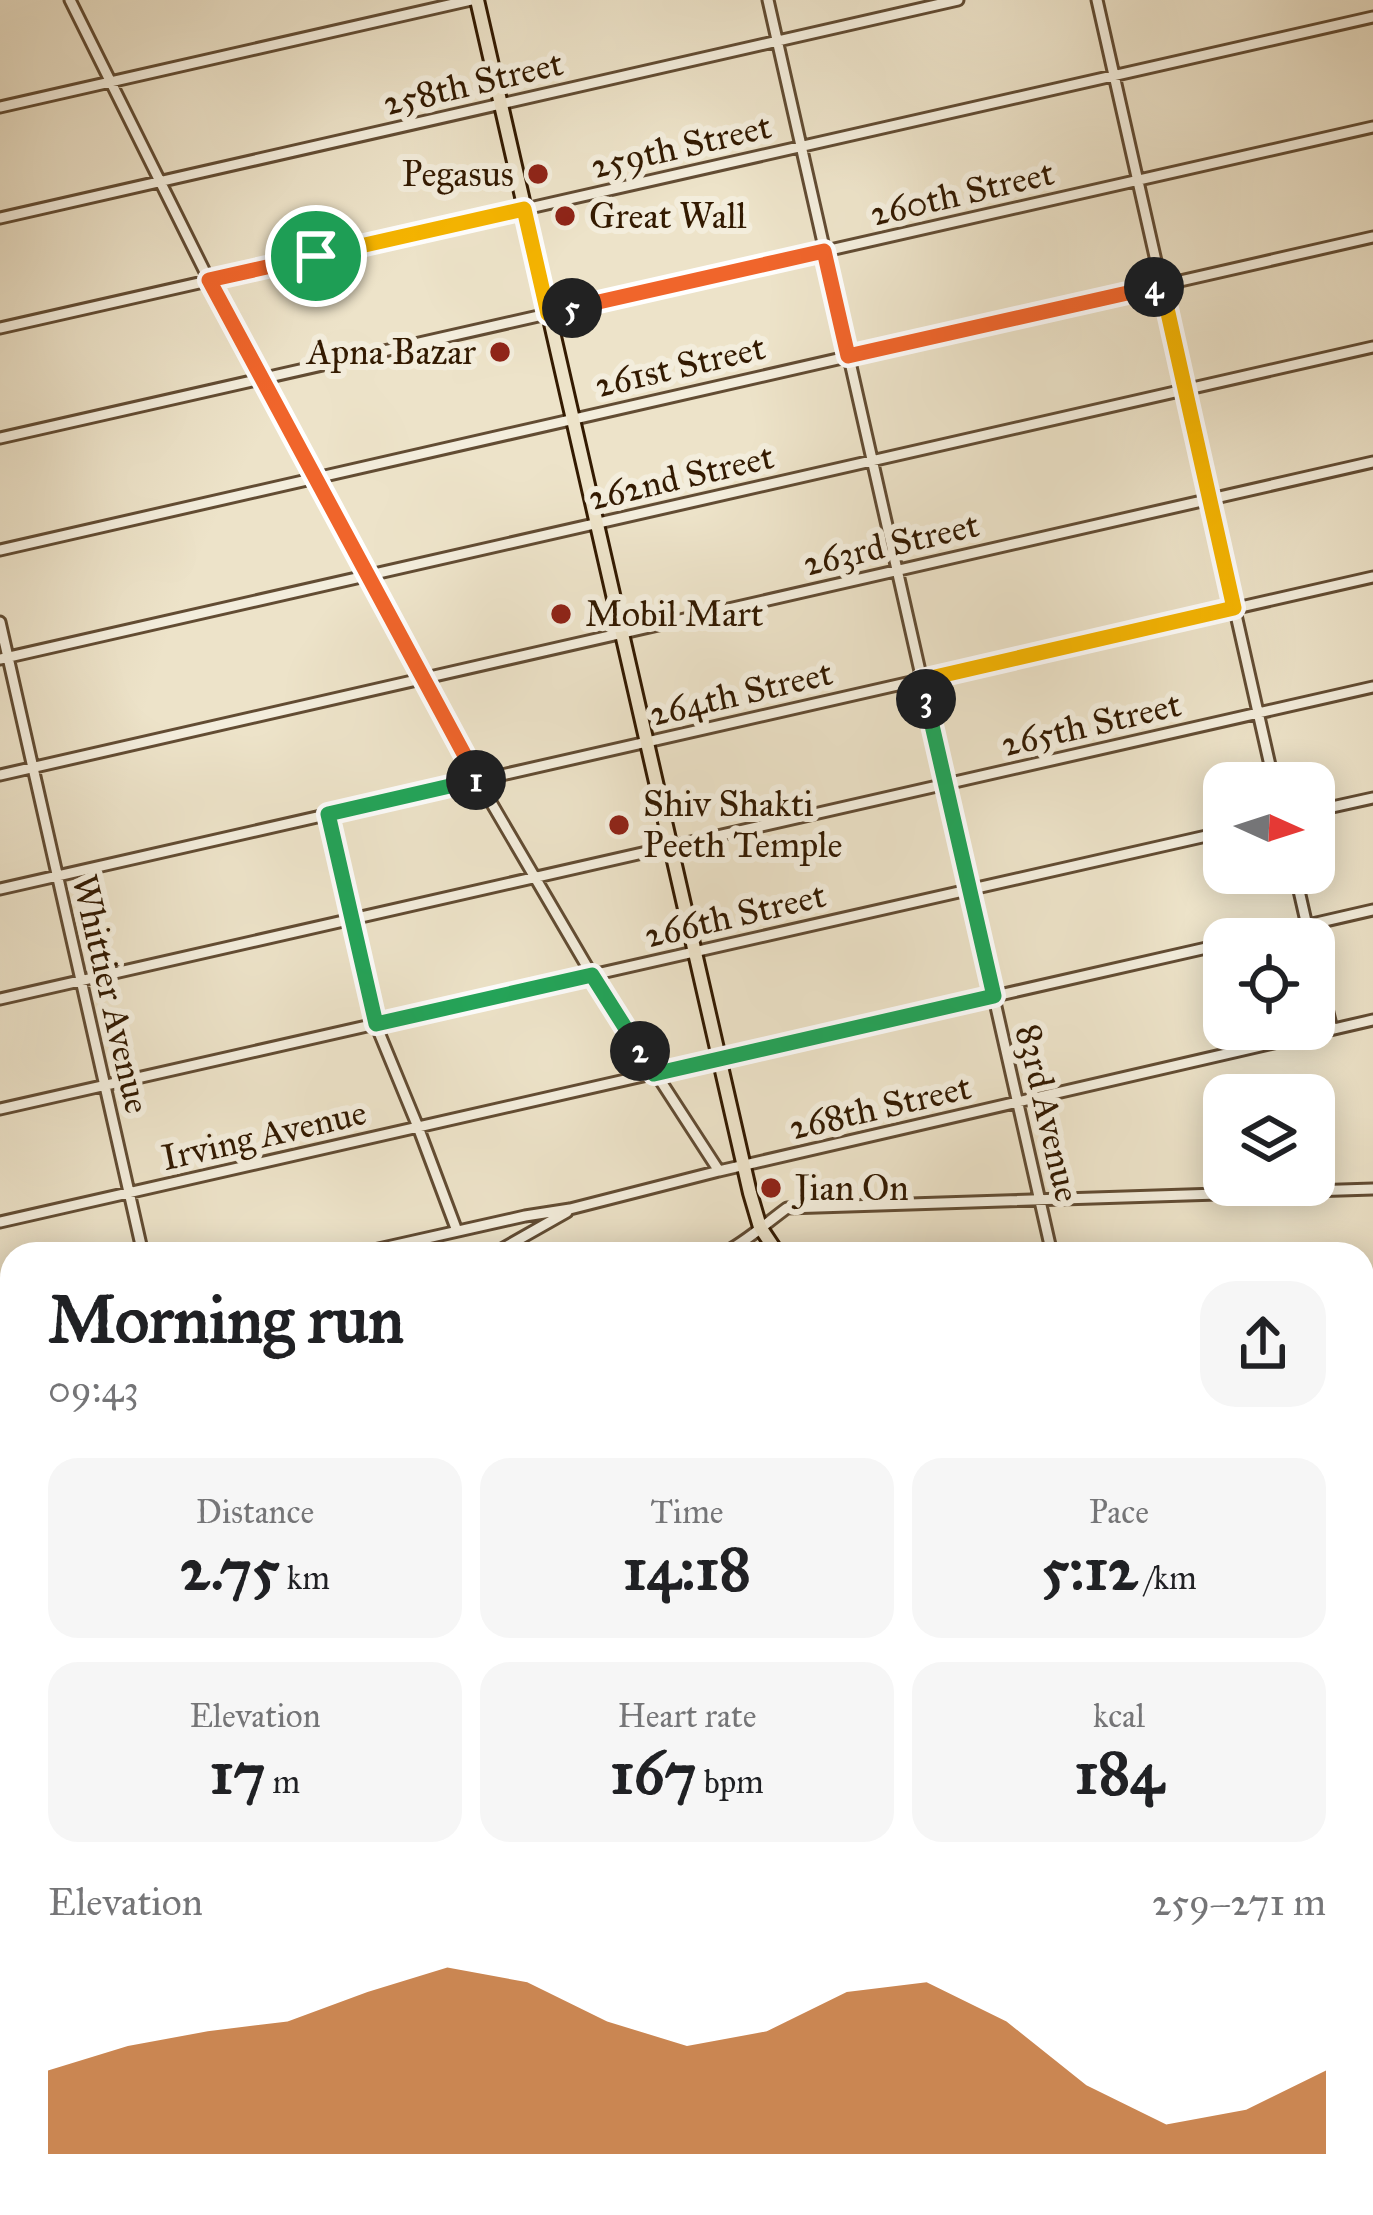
<!DOCTYPE html>
<html lang="en">
<head>
<meta charset="utf-8">
<style>
  :root { --surface:#fff; --page:#f6f6f6; --text:#202124; --muted:#757577; --accent:#b45309 }
  body { margin:0; font-family:"IM FELL Great Primer",serif; background:var(--page); color:var(--text); height:100vh; display:flex; flex-direction:column; font-size:45px; white-space:nowrap }
  * { box-sizing:border-box; margin:0 }
  p { font-size:39px; color:var(--muted) }
  .icon { flex:none; width:66px; height:66px; fill:none; stroke:currentColor; stroke-width:2; stroke-linecap:round; stroke-linejoin:round }
  .map { position:relative; flex:1; overflow:hidden }
  .panel { position:absolute; left:0px; top:1242px; width:1374px; height:975px; display:flex; flex-direction:column; background:var(--surface); border-radius:36px 36px 0 0; box-shadow:0 6px 30px #0003 }
  .panel>* { flex:none }
  .needle { width:78px; rotate:93deg }
  .tools { position:absolute; left:1203px; top:762px; display:grid; gap:24px }
  .tools a { display:grid; place-items:center; width:132px; height:132px; border-radius:24px; background:var(--surface); box-shadow:0 6px 30px #0003; font-size:60px }
  .pin { position:absolute; display:grid; place-items:center; width:102px; height:102px; color:#fff; margin:-51px; border:6px solid #fff; border-radius:50%; box-shadow:0 3px 12px #0007 }
  .km { position:absolute; width:60px; height:60px; margin:-30px; border-radius:50%; background:#222; color:#fff; font-size:33px; line-height:60px; text-align:center }
  .round { display:grid; place-items:center; flex:none; width:126px; height:126px; border-radius:36px; background:var(--page) }
  .head { display:flex; align-items:center; justify-content:space-between; height:204px; padding:0 48px }
  h1 { font-size:66px; font-weight:700; line-height:90px }
  .metrics { display:grid; grid-template-columns:repeat(3,1fr); gap:18px; height:204px; padding:12px 48px }
  .metrics div { display:grid; align-content:center; border-radius:30px; background:var(--page); text-align:center }
  .metrics b { font-size:60px; font-weight:700 }
  .metrics small { font-size:33px; font-weight:400 }
  .metrics p { font-size:33px }
  .chart { height:336px; padding:24px 48px }
  .chart p { display:flex; justify-content:space-between }
  .chart svg { width:100%; height:216px; margin-top:12px; fill:var(--accent); opacity:.7 }
  .map>svg:first-child { display:block }
  .lines { fill:none; stroke-linecap:round; stroke-linejoin:round }
  .minor-casing { stroke:#624c33; stroke-width:15 }
  .major-casing { stroke:#331a01; stroke-width:18 }
  .minor { stroke:#f3eddc; stroke-width:9 }
  .major { stroke:#ede3c9; stroke-width:12 }
  .split-1-casing { stroke:#fff; stroke-width:24 }
  .split-2-casing { stroke:#fff; stroke-width:24 }
  .split-3-casing { stroke:#fff; stroke-width:24 }
  .split-4-casing { stroke:#fff; stroke-width:24 }
  .split-5-casing { stroke:#fff; stroke-width:24 }
  .split-6-casing { stroke:#fff; stroke-width:24 }
  .split-1 { stroke:#f0652b; stroke-width:15 }
  .split-2 { stroke:#22a559; stroke-width:15 }
  .split-3 { stroke:#22a559; stroke-width:15 }
  .split-4 { stroke:#f5b400; stroke-width:15 }
  .split-5 { stroke:#f0652b; stroke-width:15 }
  .split-6 { stroke:#f5b400; stroke-width:15 }
  .poi-dot { fill:#8f2418; stroke:#f3eddc; stroke-width:4.5 }
  .labels { text-anchor:middle; dominant-baseline:central; stroke-width:12; stroke-linejoin:round; paint-order:stroke }
  .street-label { font-size:36px; fill:#331a01; stroke:#f3eddc }
  .poi-label { font-size:36px; fill:#331a01; stroke:#f3eddc; text-anchor:start }
</style>
</head>
<body>
<div class="map">
<svg width="1373" height="2215" viewBox="0 0 1373 2215">
  <rect width="100%" height="100%" fill="#ede3c9"/>
  <filter id="stains"><feTurbulence type="fractalNoise" baseFrequency=".00167" numOctaves="4"/><feColorMatrix values="0 0 0 0 .2 0 0 0 0 .09 0 0 0 0 .02 0 0 0 .5 -.17"/></filter>
  <radialGradient id="worn" r=".72"><stop offset=".6" stop-color="#630" stop-opacity="0"/><stop offset="1" stop-color="#630" stop-opacity=".3"/></radialGradient>
  <g class="lines">
    <defs>
      <path id="minor" d="M70 0 209 280 478 780 592 975 719 1171
        M768 0 1052 1254
        M1097 0 1274 783
        M0 107 471 0
        M0 218 958 0
        M0 328 1373 17
        M0 438 1373 127
        M0 550 1373 237
        M0 622 143 1254
        M0 659 1373 347
        M0 775 1373 462
        M1314 811 1373 798
        M328 814 376 1025 418 1127 457 1231
        M1295 873 1310 939
        M0 889 1373 577
        M1247 939 1373 910
        M1314 955 1332 1029
        M0 999 1373 687
        M0 1109 1224 832
        M0 1222 1224 944
        M356 1254 525 1216 570 1209 719 1171 1373 1020
        M493 1254 567 1212
        M722 1254C746 1242 765 1224 787 1208L1373 1189
        M1362 1304 1373 1303
        M0 1335 12 1332
        M0 1394 12 1388
        M1362 1428 1373 1437
        M0 1511 12 1505
        M0 1629 12 1622
        M1362 1633 1373 1625
        M0 1749 12 1743
        M1362 1759 1373 1751
        M1362 1799 1373 1814
        M0 1869 12 1863
        M0 1984 12 1977
        M0 2112 12 2105
        M100 2205 104 2215
        M435 2205 439 2215
        M920 2205 926 2215
        M1069 2205 1076 2215
        M1195 2205 1202 2215
        M1321 2205 1328 2215
        M184 2215 209 2205
        M464 2215 489 2205
        M718 2215 737 2205"/>
      <path id="major" d="M477 0 750 1193 760 1227 778 1254
        M1362 2026 1373 2019
        M1362 2054 1373 2070
        M1362 2081 1373 2097
        M1018 2215 1037 2205"/>
    </defs>
    <use href="#minor" class="minor-casing"/>
    <use href="#major" class="major-casing"/>
    <use href="#minor" class="minor"/>
    <use href="#major" class="major"/>
  </g>
  <g class="lines">
    <defs>
      <path id="split-1" d="M316 256 209 280 478 780H476"/>
      <path id="split-2" d="M476 780 328 814 376 1024 592 975 640 1051"/>
      <path id="split-3" d="M640 1051 654 1074 994 996 926 699"/>
      <path id="split-4" d="M926 699 922 680 1234 608 1162 286 1154 287"/>
      <path id="split-5" d="M572 308 824 251 848 356 1154 287"/>
      <path id="split-6" d="M316 256 524 209 548 314 572 308"/>
    </defs>
    <use href="#split-1" class="split-1-casing"/>
    <use href="#split-2" class="split-2-casing"/>
    <use href="#split-3" class="split-3-casing"/>
    <use href="#split-4" class="split-4-casing"/>
    <use href="#split-5" class="split-5-casing"/>
    <use href="#split-6" class="split-6-casing"/>
    <use href="#split-1" class="split-1"/>
    <use href="#split-2" class="split-2"/>
    <use href="#split-3" class="split-3"/>
    <use href="#split-4" class="split-4"/>
    <use href="#split-5" class="split-5"/>
    <use href="#split-6" class="split-6"/>
  </g>
  <g class="poi-dot">
    <circle cx="538" cy="174" r="12"/>
    <circle cx="565" cy="216" r="12"/>
    <circle cx="500" cy="352" r="12"/>
    <circle cx="561" cy="614" r="12"/>
    <circle cx="619" cy="825" r="12"/>
    <circle cx="771" cy="1188" r="12"/>
  </g>
  <g class="labels">
    <g class="street-label">
      <text transform="translate(473 83) rotate(-13)">258th Street</text>
      <text transform="translate(681 146) rotate(-13)">259th Street</text>
      <text transform="translate(962 193) rotate(-13)">260th Street</text>
      <text transform="translate(680 366) rotate(-13)">261st Street</text>
      <text transform="translate(681 477) rotate(-13)">262nd Street</text>
      <text transform="translate(891 544) rotate(-13)">263rd Street</text>
      <text transform="translate(741 693) rotate(-13)">264th Street</text>
      <text transform="translate(1091 724) rotate(-13)">265th Street</text>
      <text transform="translate(735 915) rotate(-13)">266th Street</text>
      <text transform="translate(111 994) rotate(77)">Whittier Avenue</text>
      <text transform="translate(880 1107) rotate(-13)">268th Street</text>
      <text transform="translate(1048 1113) rotate(77)">83rd Avenue</text>
      <text transform="translate(264 1135) rotate(-13)">Irving Avenue</text>
    </g>
    <g class="poi-label">
      <text x="514" y="174" text-anchor="end">Pegasus</text>
      <text x="589" y="216">Great Wall</text>
      <text x="476" y="352" text-anchor="end">Apna Bazar</text>
      <text x="585" y="614">Mobil Mart</text>
      <text x="643" y="804">Shiv Shakti<tspan x="643" dy="41">Peeth Temple</tspan></text>
      <text x="795" y="1188">Jian On</text>
    </g>
  </g>
  <rect width="100%" height="100%" filter="url(#stains)"/>
  <rect width="100%" height="100%" fill="url(#worn)"/>
</svg>
<div class="tools">
<a><svg class="needle" viewBox="-14 -14 28 28"><path d="M0-13l5 13h-10z" fill="#e53935"/><path d="M0 13l5-13h-10z" fill="#757577"/></svg></a>
<a><svg class="icon" aria-label="locate" viewBox="0 0 24 24"><circle cx="12" cy="12" r="6"/><path d="M12 2v4M12 18v4M2 12h4M18 12h4"/></svg></a>
<a><svg class="icon" aria-label="layers" viewBox="0 0 24 24"><path d="M12 4l9 5-9 5-9-5zM3 14l9 5 9-5"/></svg></a>
</div>
<div class="pin" style="left:316px;top:256px;background:#1e9e55"><svg class="icon" aria-label="arrive" viewBox="0 0 24 24"><path d="M6 21V4h12l-3 4 3 4H6"/></svg></div>
<b class="km" style="left:476px;top:780px">1</b>
<b class="km" style="left:640px;top:1051px">2</b>
<b class="km" style="left:926px;top:699px">3</b>
<b class="km" style="left:1154px;top:287px">4</b>
<b class="km" style="left:572px;top:308px">5</b>
<section class="panel">
<div class="head"><div><h1>Morning run</h1><p>09:43</p></div><a class="round"><svg class="icon" aria-label="share" viewBox="0 0 24 24"><path d="M12 15V3M7 8l5-5 5 5M5 13v7h14v-7"/></svg></a></div>
<div class="metrics">
<div><p>Distance</p><b>2.75<small> km</small></b></div>
<div><p>Time</p><b>14:18</b></div>
<div><p>Pace</p><b>5:12<small> /km</small></b></div>
</div>
<div class="metrics">
<div><p>Elevation</p><b>17<small> m</small></b></div>
<div><p>Heart rate</p><b>167<small> bpm</small></b></div>
<div><p>kcal</p><b>184</b></div>
</div>
<div class="chart"><p><span>Elevation</span>259–271 m</p>
<svg viewBox="0 0 160 44" preserveAspectRatio="none"><path d="M0 44V27L10 22L20 19L30 17L40 11L50 6L60 9L70 17L80 22L90 19L100 11L110 9L120 17L130 30L140 38L150 35L160 27V44z"/></svg>
</div>
</section>
</div>
</body>
</html>
